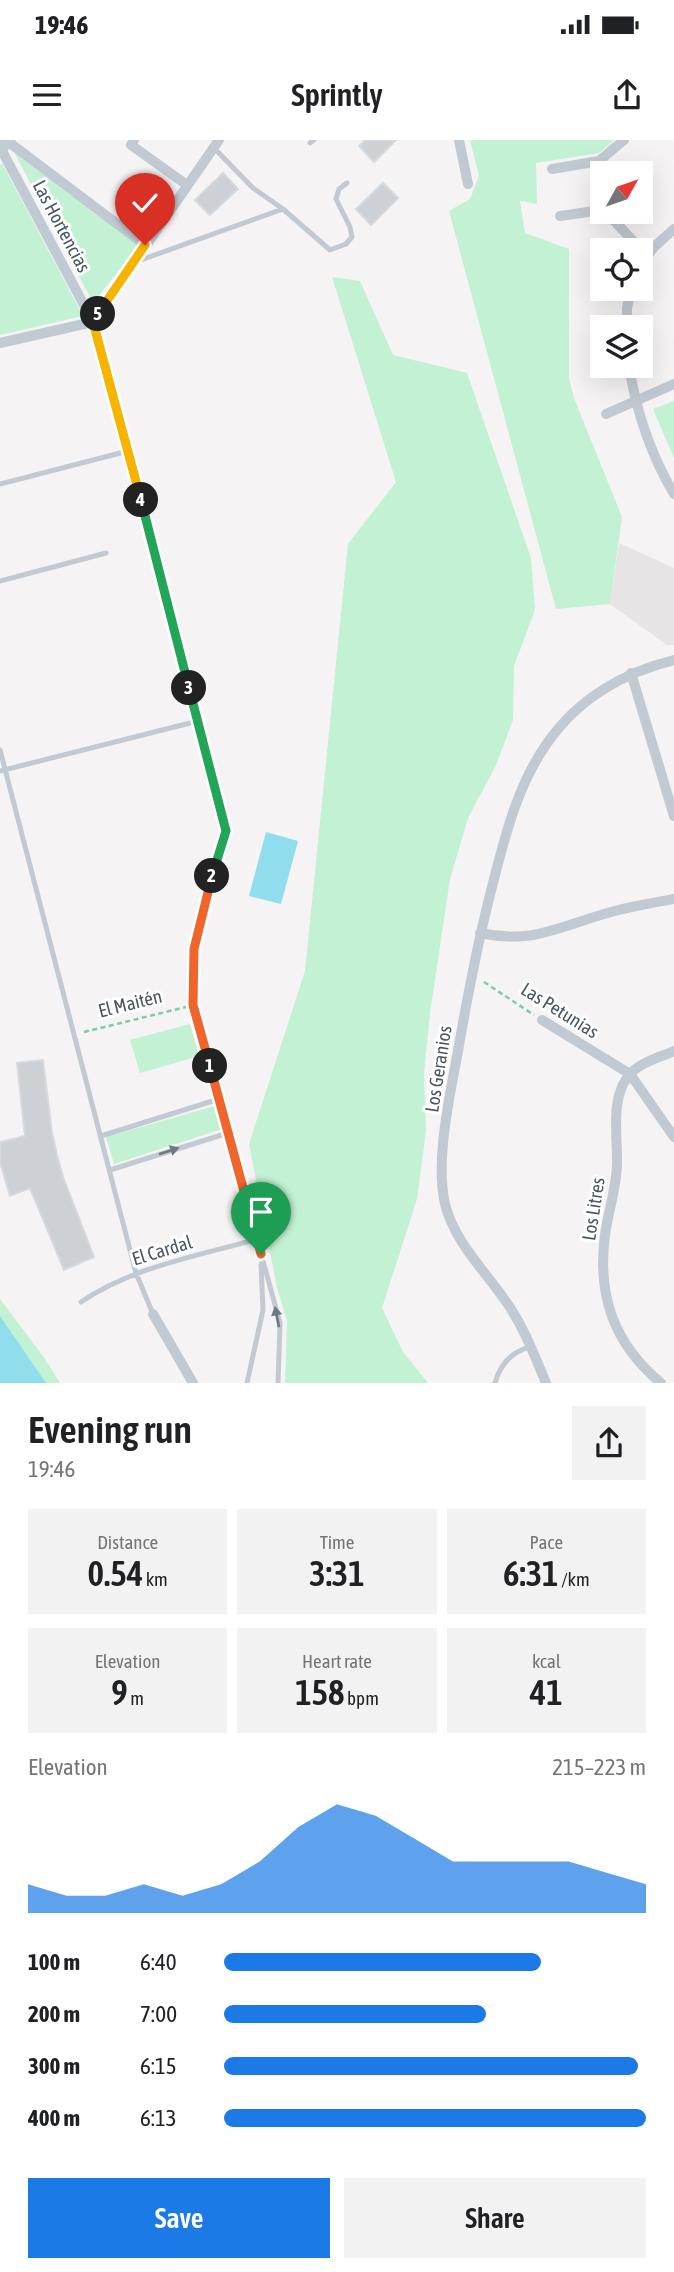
<!DOCTYPE html>
<html lang="en">
<head>
<meta charset="utf-8">
<style>
  :root { --surface:#fff; --page:#f2f2f2; --text:#202124; --muted:#757577; --accent:#1b7ae6 }
  body { margin:0; font-family:"Asap Condensed",sans-serif; background:var(--page); color:var(--text); height:100vh; display:flex; flex-direction:column; font-size:26px; white-space:nowrap }
  * { box-sizing:border-box; margin:0 }
  p { font-size:23px; color:var(--muted) }
  .icon { flex:none; width:38px; height:38px; fill:none; stroke:currentColor; stroke-width:2; stroke-linecap:round; stroke-linejoin:round }
  .map { position:relative; height:1243px; overflow:hidden }
  .panel { display:flex; flex-direction:column; background:var(--surface); flex:1 }
  .panel>* { flex:none }
  .needle { width:46px; rotate:50deg }
  .fabs { position:absolute; left:590px; top:21px; display:grid; gap:14px }
  .fabs a { display:grid; place-items:center; width:63px; height:63px; border-radius:0px; background:var(--surface); box-shadow:0 7px 28px #0002; font-size:35px }
  .pin { position:absolute; display:grid; place-items:center; width:60px; height:60px; color:#fff; margin:-72px -30px; border-radius:50% 50% 50% 0; rotate:-45deg; box-shadow:0 0 7px #0007 }
  .pin .icon { rotate:45deg }
  .km { position:absolute; width:35px; height:35px; margin:-18px; border-radius:50%; background:#222; color:#fff; font-size:19px; line-height:35px; text-align:center }
  .round { display:grid; place-items:center; flex:none; width:74px; height:74px; border-radius:0px; background:var(--page) }
  .overview { display:flex; align-items:center; justify-content:space-between; height:119px; padding:0 28px }
  h1 { font-size:38px; font-weight:600; line-height:52px }
  .stats { display:grid; grid-template-columns:repeat(3,1fr); gap:10px; height:119px; padding:7px 28px }
  .stats div { display:grid; align-content:center; border-radius:0px; background:var(--page); text-align:center }
  .stats b { font-size:35px; font-weight:600 }
  .stats small { font-size:19px; font-weight:400 }
  .stats p { font-size:19px }
  .chart { height:196px; padding:14px 28px }
  .chart p { display:flex; justify-content:space-between }
  .chart svg { width:100%; height:126px; margin-top:7px; fill:var(--accent); opacity:.7 }
  .action { display:flex; gap:14px; margin-top:auto; padding:14px 28px }
  .action a { flex:1; height:80px; border-radius:0px; background:var(--accent); color:#fff; font-size:28px; font-weight:600; line-height:80px; text-align:center }
  .action a+a { background:var(--page); color:var(--text) }
  ul { padding:0 28px; list-style:none; font-size:23px }
  li { display:grid; grid-template-columns:112px 84px 1fr; align-items:center; height:52px }
  li i { height:18px; border-radius:9px; background:var(--accent) }
  .status { display:flex; justify-content:space-between; align-items:center; height:49px; padding:0 35px; background:var(--surface); direction:ltr }
  .status svg { height:19px; fill:currentColor }
  header { display:flex; justify-content:space-between; align-items:center; height:91px; padding:0 28px; background:var(--surface); font-size:32px; font-weight:600 }
  .map>svg:first-child { display:block }
  .education { fill:#e6e4e5 }
  .green { fill:#c3f1d3 }
  .water { fill:#90dded }
  .building { fill:#cdd0d5; stroke:#d7d9de; stroke-width:2 }
  .lines { fill:none; stroke-linecap:round; stroke-linejoin:round }
  .path { stroke:#7acfa3; stroke-width:2.5; stroke-dasharray:5 3.5; stroke-linecap:butt }
  .lane { stroke:#c1cad2; stroke-width:5 }
  .street { stroke:#c1cad2; stroke-width:10 }
  .secondary { stroke:#c1ccd6; stroke-width:16 }
  .oneway { fill:#6e7a83 }
  .split-1-casing { stroke:#fff; stroke-width:14 }
  .split-2-casing { stroke:#fff; stroke-width:14 }
  .split-3-casing { stroke:#fff; stroke-width:14 }
  .split-4-casing { stroke:#fff; stroke-width:14 }
  .split-5-casing { stroke:#fff; stroke-width:14 }
  .split-6-casing { stroke:#fff; stroke-width:14 }
  .split-1 { stroke:#f0652b; stroke-width:9 }
  .split-2 { stroke:#f0652b; stroke-width:9 }
  .split-3 { stroke:#22a559; stroke-width:9 }
  .split-4 { stroke:#22a559; stroke-width:9 }
  .split-5 { stroke:#f5b400; stroke-width:9 }
  .split-6 { stroke:#f5b400; stroke-width:9 }
  .labels { text-anchor:middle; dominant-baseline:central; stroke-width:6; stroke-linejoin:round; paint-order:stroke }
  .street-label { font-size:19px; fill:#4a5761; stroke:#fff }
</style>
</head>
<body>
<div class="status"><b>19:46</b><svg viewBox="0 0 49 12"><path d="M0 12V9h3v3zM5 12V6h3v6zM10 12V3h3v9zM15 12V0h3v12zM26 1h20v11H26zM47 4h2v5h-2z"/></svg></div>
<header><svg class="icon" aria-label="menu" viewBox="0 0 24 24"><path d="M4 6h16M4 12h16M4 18h16"/></svg>Sprintly<svg class="icon" aria-label="share" viewBox="0 0 24 24"><path d="M12 15V3M7 8l5-5 5 5M5 13v7h14v-7"/></svg></header>
<div class="map">
<svg width="674" height="1243" viewBox="0 0 674 1243">
  <rect width="100%" height="100%" fill="#f5f3f3"/>
  <path class="education" d="M619 403 674 428V505H667L610 464Z"/>
  <path class="green" d="M470 0H614L599 13 536 23 537 64 520 61 525 93 569 109V239L574 258 622 377 610 464 556 469 449 71 470 59 479 36Z
    M14 12 138 106 93 163Z
    M2 23 83 176 0 195V26Z
    M332 137 360 141 393 215 467 233 531 418 535 470 514 526 513 580 496 625 468 678 450 739 430 873 424 933 426 991 417 1059 382 1168 403 1212 428 1243H285L287 1181 277 1148 249 1004 305 831 348 404 396 342Z
    M674 261V318L653 269Z
    M190 884 199 916 140 933 130 900Z
    M215 966 222 989 114 1024 106 997Z
    M0 1159 43 1216 60 1243H0Z"/>
  <path class="water" d="M266 692 298 701 281 764 249 756Z
    M0 1176 46 1243H0Z"/>
  <path class="building" d="M365 0H396L374 22 359 6Z
    M223 33 238 49 210 75 195 60Z
    M383 43 398 58 371 85 356 69Z
    M43 920 52 993 57 1015 63 1037 94 1117 64 1130 30 1048 10 1056 0 1022V1002L25 996 17 923Z"/>
  <g class="lines">
    <path class="path" d="M484 842 534 875
      M84 892 186 867"/>
    <path class="lane" d="M310 3 314 0
      M214 8 253 48 283 69 330 110 346 104 352 97 350 87 336 59 339 49 347 43
      M138 121 283 69
      M93 182 226 691 211 739 194 809 193 865 280 1183 278 1243
      M0 344 128 311
      M0 441 106 413
      M0 610 136 1133 153 1174
      M0 631 198 581
      M101 996 219 959
      M110 1030 228 993
      M81 1162C132 1127 198 1116 257 1099
      M247 1243 263 1170 261 1124
      M495 1243C500 1225 511 1212 530 1207"/>
    <path class="street" d="M6 0 145 105
      M134 0 131 5 187 45
      M459 0 468 44
      M0 7 93 182
      M552 29 599 21
      M602 47 599 21 624 0
      M606 72 647 116
      M560 76 602 70
      M640 126 654 107 674 89
      M627 187V168L631 149
      M0 203 93 182 219 0
      M629 226C636 270 651 315 674 354
      M606 274 674 244
      M631 533 674 676
      M480 793C532 804 556 788 604 774 626 767 651 763 674 759
      M542 880 630 934 674 997
      M153 1174 193 1243
      M546 1243C535 1217 525 1190 509 1166 487 1132 456 1106 445 1064 435 1020 450 955 458 911 468 853 479 796 494 739 506 692 519 642 548 602 578 559 624 532 674 520
      M661 1243C614 1204 597 1156 605 1095 608 1072 616 1050 617 1026 618 998 609 955 631 933 642 922 660 917 674 911"/>
    <path class="secondary" d="M0 8 5 0"/>
  </g>
  <defs><path id="oneway-solid" d="M-6-.8H1V-3.2L6.5 0L1 3.2V.8H-6Z" transform="scale(1.75)"/></defs>
  <g class="oneway">
    <use href="#oneway-solid" transform="translate(169 1011) rotate(-18)"/>
    <use href="#oneway-solid" transform="translate(277 1177) rotate(-101)"/>
  </g>
  <g class="lines">
    <defs>
      <path id="split-1" d="M210 926 261 1114"/>
      <path id="split-2" d="M210 926 193 865 194 809 212 736"/>
      <path id="split-3" d="M189 548 226 691 212 736"/>
      <path id="split-4" d="M141 360 189 548"/>
      <path id="split-5" d="M98 174 93 182 141 360"/>
      <path id="split-6" d="M98 174 145 105"/>
    </defs>
    <use href="#split-1" class="split-1-casing"/>
    <use href="#split-2" class="split-2-casing"/>
    <use href="#split-3" class="split-3-casing"/>
    <use href="#split-4" class="split-4-casing"/>
    <use href="#split-5" class="split-5-casing"/>
    <use href="#split-6" class="split-6-casing"/>
    <use href="#split-1" class="split-1"/>
    <use href="#split-2" class="split-2"/>
    <use href="#split-3" class="split-3"/>
    <use href="#split-4" class="split-4"/>
    <use href="#split-5" class="split-5"/>
    <use href="#split-6" class="split-6"/>
  </g>
  <g class="labels">
    <g class="street-label">
      <text transform="translate(62 86) rotate(62)">Las Hortencias</text>
      <text transform="translate(130 863) rotate(-14)">El Maitén</text>
      <text transform="translate(560 870) rotate(32)">Las Petunias</text>
      <text transform="translate(438 929) rotate(-81)">Los Geranios</text>
      <text transform="translate(593 1069) rotate(-81)">Los Litres</text>
      <text transform="translate(162 1110) rotate(-17)">El Cardal</text>
    </g>
  </g>
</svg>
<div class="fabs">
<a><svg class="needle" viewBox="-14 -14 28 28"><path d="M0-13l5 13h-10z" fill="#e53935"/><path d="M0 13l5-13h-10z" fill="#757577"/></svg></a>
<a><svg class="icon" aria-label="locate" viewBox="0 0 24 24"><circle cx="12" cy="12" r="6"/><path d="M12 2v4M12 18v4M2 12h4M18 12h4"/></svg></a>
<a><svg class="icon" aria-label="layers" viewBox="0 0 24 24"><path d="M12 4l9 5-9 5-9-5zM3 14l9 5 9-5"/></svg></a>
</div>
<div class="pin" style="left:261px;top:1114px;background:#1e9e55"><svg class="icon" aria-label="arrive" viewBox="0 0 24 24"><path d="M6 21V4h12l-3 4 3 4H6"/></svg></div>
<div class="pin" style="left:145px;top:105px;background:#d93025"><svg class="icon" aria-label="check" viewBox="0 0 24 24"><path d="M5 12l5 5 9-10"/></svg></div>
<b class="km" style="left:210px;top:926px">1</b>
<b class="km" style="left:212px;top:736px">2</b>
<b class="km" style="left:189px;top:548px">3</b>
<b class="km" style="left:141px;top:360px">4</b>
<b class="km" style="left:98px;top:174px">5</b>
</div>
<section class="panel">
<div class="overview"><div><h1>Evening run</h1><p>19:46</p></div><a class="round"><svg class="icon" aria-label="share" viewBox="0 0 24 24"><path d="M12 15V3M7 8l5-5 5 5M5 13v7h14v-7"/></svg></a></div>
<div class="stats">
<div><p>Distance</p><b>0.54<small> km</small></b></div>
<div><p>Time</p><b>3:31</b></div>
<div><p>Pace</p><b>6:31<small> /km</small></b></div>
</div>
<div class="stats">
<div><p>Elevation</p><b>9<small> m</small></b></div>
<div><p>Heart rate</p><b>158<small> bpm</small></b></div>
<div><p>kcal</p><b>41</b></div>
</div>
<div class="chart"><p><span>Elevation</span>215–223 m</p>
<svg viewBox="0 0 160 44" preserveAspectRatio="none"><path d="M0 44V34L10 38L20 38L30 34L40 38L50 34L60 26L70 14L80 6L90 10L100 18L110 26L120 26L130 26L140 26L150 30L160 34V44z"/></svg>
</div>
<ul>
<li><b>100 m</b>6:40<i style="width:75%"></i></li>
<li><b>200 m</b>7:00<i style="width:62%"></i></li>
<li><b>300 m</b>6:15<i style="width:98%"></i></li>
<li><b>400 m</b>6:13<i style="width:100%"></i></li>
</ul>
<div class="action"><a>Save</a><a>Share</a></div>
</section>
</body>
</html>
